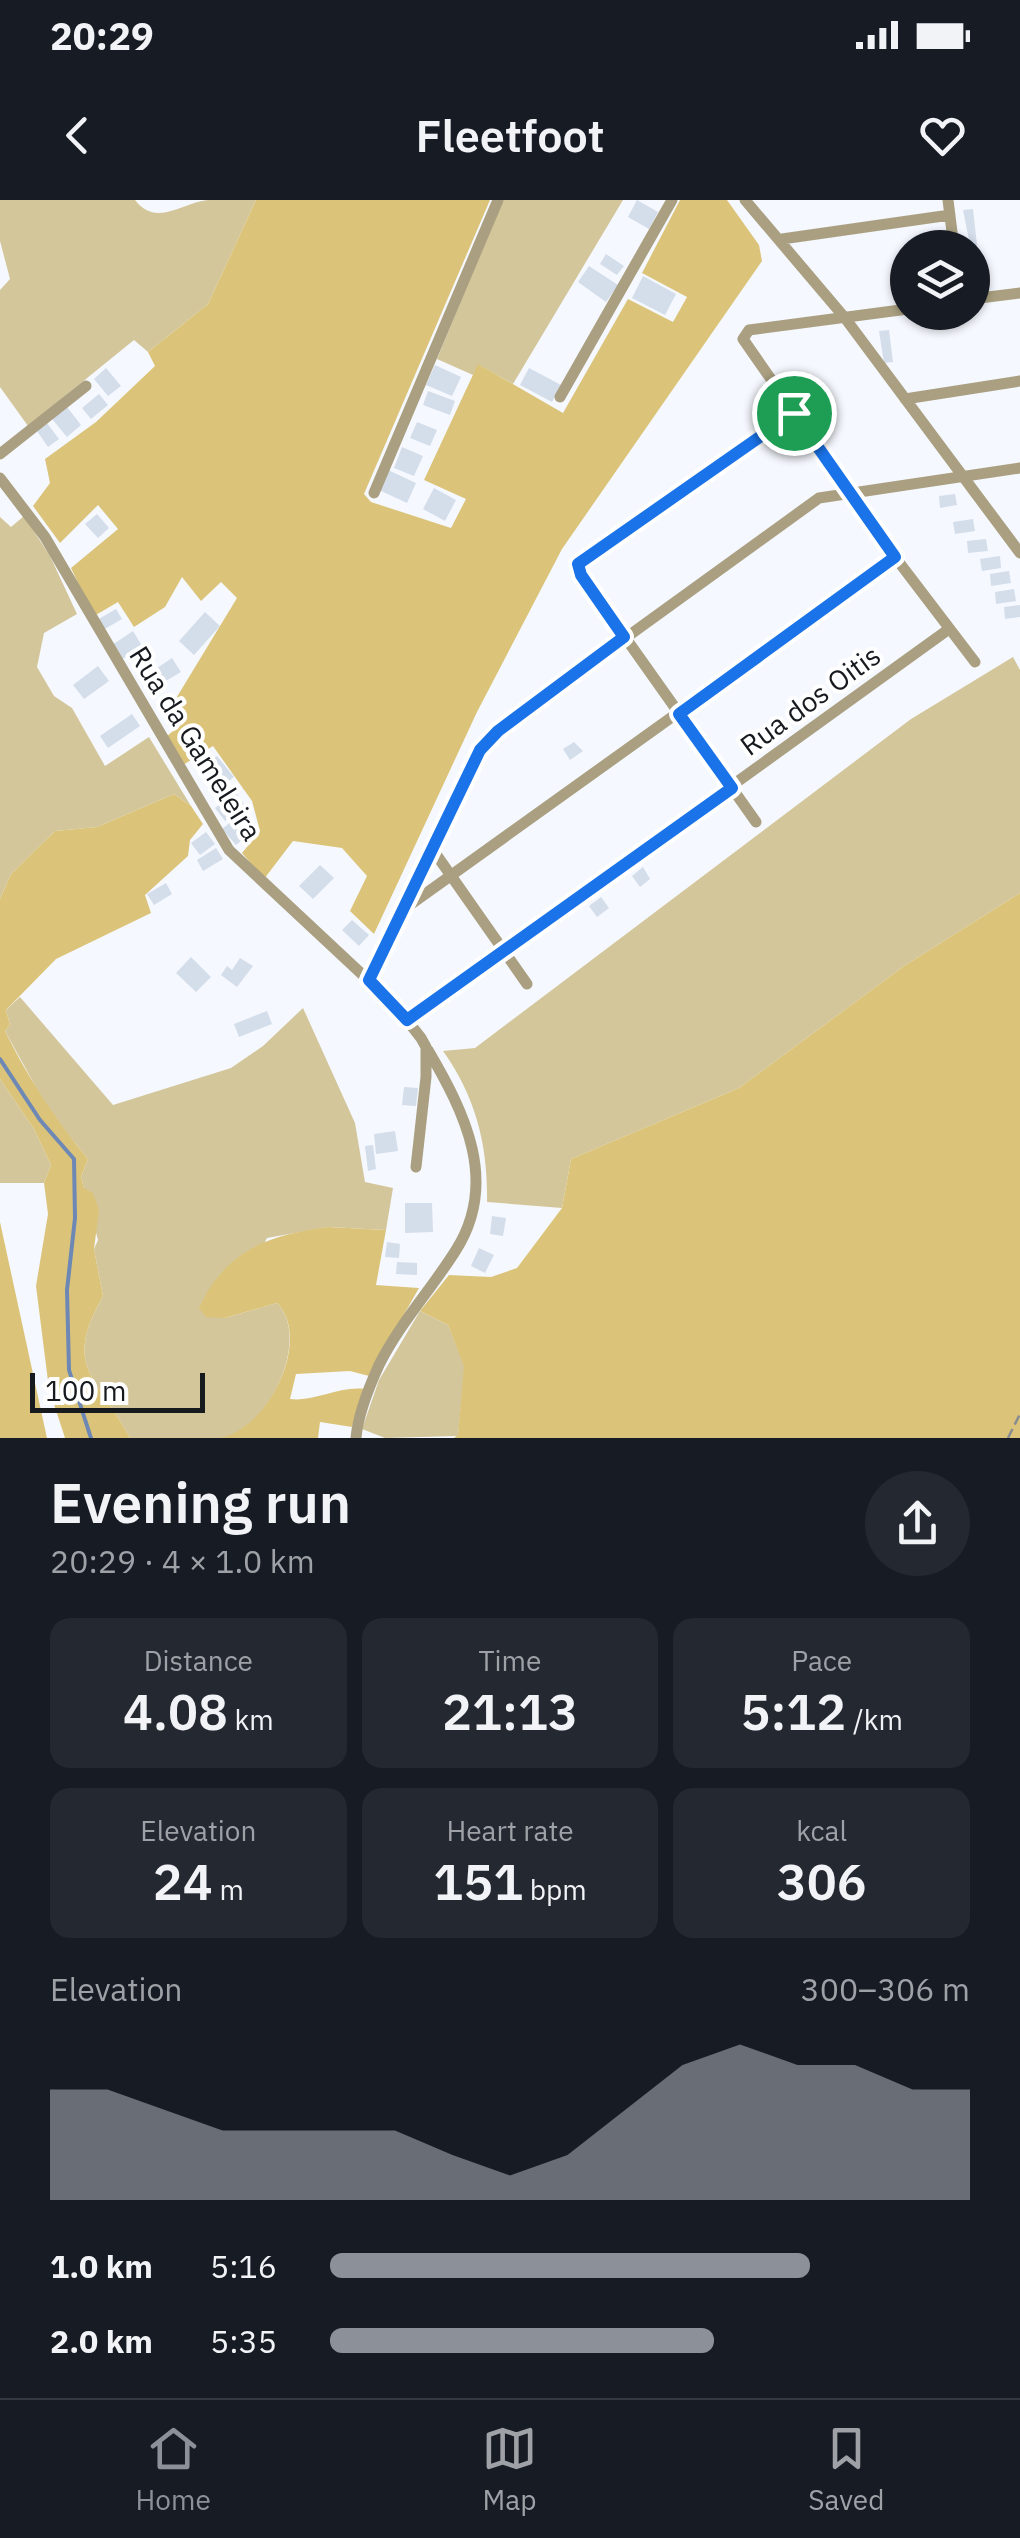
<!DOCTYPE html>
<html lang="en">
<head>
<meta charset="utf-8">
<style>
  :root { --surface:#171b24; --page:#242831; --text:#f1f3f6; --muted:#9ea1a6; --line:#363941; --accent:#8c9099 }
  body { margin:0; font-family:"IBM Plex Sans",sans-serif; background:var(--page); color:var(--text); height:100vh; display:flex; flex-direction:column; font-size:38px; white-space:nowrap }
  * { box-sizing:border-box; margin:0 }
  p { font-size:32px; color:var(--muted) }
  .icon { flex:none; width:55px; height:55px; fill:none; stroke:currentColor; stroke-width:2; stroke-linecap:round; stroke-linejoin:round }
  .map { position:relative; height:1238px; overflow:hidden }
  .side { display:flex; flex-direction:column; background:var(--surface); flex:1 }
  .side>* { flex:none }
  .buttons { position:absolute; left:890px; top:30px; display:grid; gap:20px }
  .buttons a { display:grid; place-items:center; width:100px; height:100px; border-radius:50%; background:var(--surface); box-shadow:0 2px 8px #0004; font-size:50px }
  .scale { position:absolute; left:30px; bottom:25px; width:175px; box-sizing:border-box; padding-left:10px; border:5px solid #16191e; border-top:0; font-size:28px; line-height:35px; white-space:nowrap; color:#16191e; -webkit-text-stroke:8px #fff; paint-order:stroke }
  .pin { position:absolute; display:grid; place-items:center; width:85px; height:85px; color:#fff; margin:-42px; border:5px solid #fff; border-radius:50%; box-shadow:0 2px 10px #0007 }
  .round { display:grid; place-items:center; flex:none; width:105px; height:105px; border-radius:52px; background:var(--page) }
  .headline { display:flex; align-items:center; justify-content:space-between; height:170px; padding:0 50px }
  h1 { font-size:55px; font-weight:600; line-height:75px }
  .metrics { display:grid; grid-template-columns:repeat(3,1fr); gap:15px; height:170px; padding:10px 50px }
  .metrics div { display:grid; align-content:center; border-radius:20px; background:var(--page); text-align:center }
  .metrics b { font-size:50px; font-weight:600 }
  .metrics small { font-size:28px; font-weight:400 }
  .metrics p { font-size:28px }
  .chart { height:280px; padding:20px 50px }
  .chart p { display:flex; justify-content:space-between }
  .chart svg { width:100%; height:180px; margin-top:10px; fill:var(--accent); opacity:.7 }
  ul { padding:0 50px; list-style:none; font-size:32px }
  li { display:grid; grid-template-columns:160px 120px 1fr; align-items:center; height:75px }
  li i { height:25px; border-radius:12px; background:var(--accent) }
  .status { display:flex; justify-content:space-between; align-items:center; height:70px; padding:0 50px; background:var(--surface); direction:ltr }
  .status svg { height:28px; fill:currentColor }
  header { display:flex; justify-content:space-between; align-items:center; height:130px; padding:0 50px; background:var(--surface); font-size:45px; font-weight:600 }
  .tabs { display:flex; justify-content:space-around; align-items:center; height:140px; border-top:2px solid var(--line); background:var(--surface); font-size:28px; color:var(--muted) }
  .tabs a { display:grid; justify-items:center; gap:5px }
  .tabs .active { color:var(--accent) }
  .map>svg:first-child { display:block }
  .green { fill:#d4c69b }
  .forest { fill:#dbc479 }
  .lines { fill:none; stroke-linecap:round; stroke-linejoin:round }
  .stream { stroke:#6d88b5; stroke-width:4 }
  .building { fill:#d4ddea }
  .path { stroke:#898c91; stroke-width:2.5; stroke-dasharray:10 5; stroke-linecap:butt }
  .street { stroke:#aaa081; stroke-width:11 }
  .route-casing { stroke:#fff; stroke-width:20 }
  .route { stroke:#1a73e8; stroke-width:12 }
  .labels { text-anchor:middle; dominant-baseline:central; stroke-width:8; stroke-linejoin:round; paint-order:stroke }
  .street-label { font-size:28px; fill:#16191e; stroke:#fff }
</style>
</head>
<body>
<div class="status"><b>20:29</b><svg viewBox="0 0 49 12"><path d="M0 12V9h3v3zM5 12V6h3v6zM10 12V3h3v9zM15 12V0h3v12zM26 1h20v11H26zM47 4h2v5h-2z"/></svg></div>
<header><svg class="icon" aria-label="back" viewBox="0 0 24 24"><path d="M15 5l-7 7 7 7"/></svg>Fleetfoot<svg class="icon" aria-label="heart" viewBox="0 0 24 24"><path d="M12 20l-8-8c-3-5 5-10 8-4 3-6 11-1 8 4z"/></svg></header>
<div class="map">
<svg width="1020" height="1238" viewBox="0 0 1020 1238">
  <rect width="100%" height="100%" fill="#f5f8fe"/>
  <path class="green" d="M0 0H135C156 28 183 2 208 0 224 0 241 0 256 0L208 104 148 152 134 140 28 226 0 187V90L10 79 0 41Z
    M502 0H623L513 184 479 165 473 175 437 159Z
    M24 316 50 356 77 414 44 433 37 467 54 496 72 508 105 566 149 537 191 606 174 594 97 627 55 631 11 674 0 699V317L11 327Z
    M1013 457 1020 470V693L904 766 739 888 571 959 562 1008 487 1002C488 946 476 897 443 851L475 848 911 519Z
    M20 797 113 905 231 868 263 846 303 808 355 923 365 982 393 988 386 1030 328 1027 267 1038 225 1118 277 1103C311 1138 270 1226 225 1238 197 1238 158 1238 130 1238 97 1175 62 1169 103 1096L94 1049 98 1040 81 977 88 959 49 911 5 831 10 825 6 810Z
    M0 879 34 929 51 965 44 983H0Z
    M420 1111 448 1125 465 1167 458 1236 385 1238 362 1229 379 1180Z"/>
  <path class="forest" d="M256 0H490L364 294 371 302 451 328 466 299 424 280 478 164 563 213 628 99 673 122 687 97 642 73 680 0H727L759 45 762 61 562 349 477 512 374 734 350 711 367 676 342 648 293 641 264 679 242 653 260 631 252 601 213 546 183 565 166 537 186 520 172 505 237 398 221 382 201 401 182 377 165 407 134 427 118 402 94 416 71 368 118 329 98 305 60 343 33 306 50 283 45 259 96 222 155 166 148 152 208 104Z
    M174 594 191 606 203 624 190 640 188 656 145 695 151 713 56 759 6 810 10 825 5 831C28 878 55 919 88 959L81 977 84 988 93 993 99 1010 94 1049 103 1096C62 1169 97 1175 130 1238H65L49 1189 36 1086 48 1014 44 983 51 965 34 929 0 879V699L11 674 55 631 97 627Z
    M1020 693V1238H454L458 1235 464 1166 448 1125 420 1111 449 1075 491 1077 517 1068 562 1008 571 959 739 888 904 766Z
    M0 1022 47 1238H0Z
    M328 1027 386 1030 376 1085 419 1088 369 1176 350 1171 296 1174 290 1199C317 1202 336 1186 365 1189L352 1227 320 1222 318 1238H219C267 1231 313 1140 277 1103L225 1118 206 1117 199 1108C226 1050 268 1035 328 1027Z"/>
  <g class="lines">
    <path class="stream" d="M0 859 40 920 74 959 75 1018 67 1090 69 1170 91 1238"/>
  </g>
  <path class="building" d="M637 0 658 12 649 29 628 17Z
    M973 9 978 54 972 55 963 10Z
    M606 54 624 66 617 75 600 64Z
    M589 66 618 85 606 102 578 82Z
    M643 76 676 94 665 115 632 98Z
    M889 130 893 162 884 163 879 131Z
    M435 165 461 177 452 196 426 185Z
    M106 168 121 186 108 196 94 179Z
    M529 168 561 185 552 202 520 185Z
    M428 191 455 201 450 215 423 205Z
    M99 194 108 205 91 219 82 208Z
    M67 207 81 225 67 237 52 219Z
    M417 222 437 230 430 246 410 238Z
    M47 223 59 239 48 247 37 231Z
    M402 247 423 256 414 276 394 268Z
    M388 270 416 283 407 303 379 290Z
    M434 288 456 300 445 321 423 309Z
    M955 294 957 305 940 308 939 296Z
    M97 314 109 328 98 338 85 324Z
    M973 319 975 331 955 334 953 322Z
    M986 339 988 351 968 353 967 341Z
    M1000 356 1001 368 982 371 980 359Z
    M1009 371 1011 383 991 386 990 374Z
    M1014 389 1016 401 996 404 995 392Z
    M1020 405V417L1005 419 1004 407Z
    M116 409 122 419 103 430 97 420Z
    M205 412 220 426 194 455 179 441Z
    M133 431 142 446 121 460 112 445Z
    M172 458 181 472 159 485 151 472Z
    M98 466 109 481 84 499 73 485Z
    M132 514 140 526 108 548 100 536Z
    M574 542 583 551 570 560 563 549Z
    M217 556 234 577 216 591 199 570Z
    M235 592 245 605 225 621 215 608Z
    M242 613 255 629 236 645 222 629Z
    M206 632 215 644 200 655 191 643Z
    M216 648 223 659 203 671 197 660Z
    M320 665 334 678 313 699 299 686Z
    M643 667 650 679 640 687 632 676Z
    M166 683 172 694 154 705 147 694Z
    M601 697 609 708 597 717 589 706Z
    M352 720 369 735 359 746 342 730Z
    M191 757 211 777 196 792 176 773Z
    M240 758 253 766 237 787 221 775 227 766 232 770Z
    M267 811 272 824 239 837 234 824Z
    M404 887 418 888 416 906 402 905Z
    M395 931 398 951 376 954 374 934Z
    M373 945 376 969 368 971 365 946Z
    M405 1003H432L433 1032 405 1033Z
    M492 1016 506 1018 503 1036 490 1034Z
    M387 1042 400 1044 399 1058 385 1057Z
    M479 1048 494 1055 485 1073 471 1066Z
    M397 1062 417 1063V1075L396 1074Z"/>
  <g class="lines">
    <path class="path" d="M1008 1238 1020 1214"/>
    <path class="street" d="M745 0 845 118 1020 353
      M948 0 954 48
      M782 39 950 15
      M972 99 1020 93
      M908 109 749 130 743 139 895 357 975 462
      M560 197 672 0
      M905 199 1020 181
      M0 254 86 186
      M0 278 45 337 229 650 396 806 421 838 426 847V877L416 967
      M374 293 498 0
      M756 622 581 375 579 364 794 213
      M433 650 527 784
      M407 707 895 357
      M369 780 480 550 497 531 819 298 1020 268
      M407 820 949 429
      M356 1238C358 1214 369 1187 379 1165 400 1123 431 1090 456 1050 499 982 465 913 428 850"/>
  </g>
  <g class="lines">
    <defs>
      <path id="route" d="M794 213 895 357 679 514 732 588 407 820 369 780 480 550 498 531 624 437 581 375 578 364Z"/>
    </defs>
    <use href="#route" class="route-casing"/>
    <use href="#route" class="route"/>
  </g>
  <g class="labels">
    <g class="street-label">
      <text transform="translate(810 500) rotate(-36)">Rua dos Oitis</text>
      <text transform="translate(196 543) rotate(58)">Rua da Gameleira</text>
    </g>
  </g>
</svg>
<div class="buttons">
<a><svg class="icon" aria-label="layers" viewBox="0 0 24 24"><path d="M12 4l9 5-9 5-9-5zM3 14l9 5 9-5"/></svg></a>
</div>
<div class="scale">100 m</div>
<div class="pin" style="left:794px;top:213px;background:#1e9e55"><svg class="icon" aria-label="arrive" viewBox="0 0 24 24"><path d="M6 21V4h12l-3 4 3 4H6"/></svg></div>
</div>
<section class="side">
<div class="headline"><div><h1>Evening run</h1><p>20:29 · 4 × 1.0 km</p></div><a class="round"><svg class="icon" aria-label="share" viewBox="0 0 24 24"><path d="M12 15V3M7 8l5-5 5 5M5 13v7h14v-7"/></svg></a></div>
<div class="metrics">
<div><p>Distance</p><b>4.08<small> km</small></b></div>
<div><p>Time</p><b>21:13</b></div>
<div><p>Pace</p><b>5:12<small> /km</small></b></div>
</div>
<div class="metrics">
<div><p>Elevation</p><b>24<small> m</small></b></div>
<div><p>Heart rate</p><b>151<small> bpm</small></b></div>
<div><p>kcal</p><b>306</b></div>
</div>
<div class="chart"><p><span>Elevation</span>300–306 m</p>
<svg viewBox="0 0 160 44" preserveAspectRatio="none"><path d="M0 44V17L10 17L20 22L30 27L40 27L50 27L60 27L70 33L80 38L90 33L100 22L110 11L120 6L130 11L140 11L150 17L160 17V44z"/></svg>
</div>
<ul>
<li><b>1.0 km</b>5:16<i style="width:75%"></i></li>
<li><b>2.0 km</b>5:35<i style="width:60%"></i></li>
</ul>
</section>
<nav class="tabs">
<a class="active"><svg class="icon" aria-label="home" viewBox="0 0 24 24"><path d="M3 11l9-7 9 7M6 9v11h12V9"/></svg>Home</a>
<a><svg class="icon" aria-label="map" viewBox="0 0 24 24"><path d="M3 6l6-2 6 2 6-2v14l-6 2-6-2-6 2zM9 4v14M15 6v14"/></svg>Map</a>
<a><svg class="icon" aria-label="saved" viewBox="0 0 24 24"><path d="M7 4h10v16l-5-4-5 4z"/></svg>Saved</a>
</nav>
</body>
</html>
